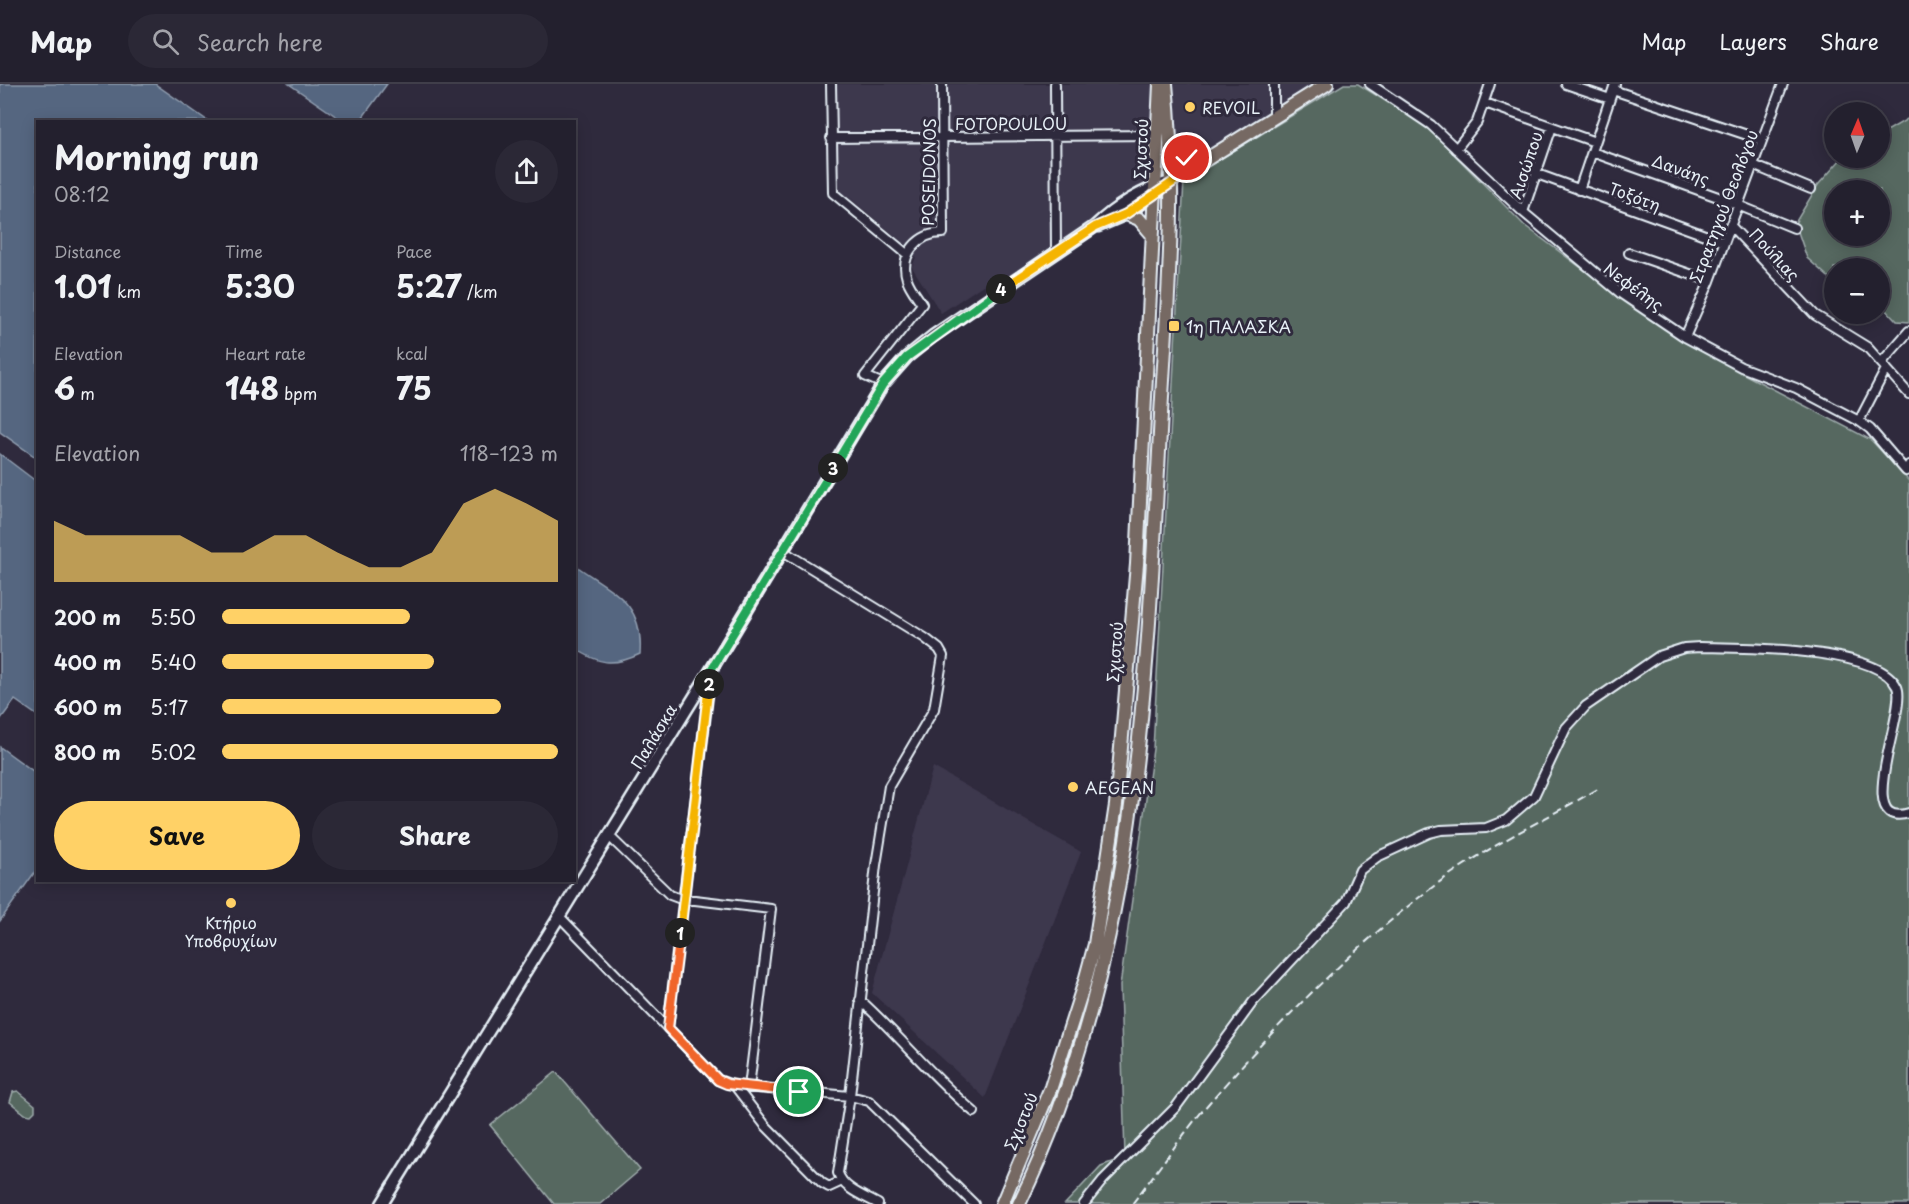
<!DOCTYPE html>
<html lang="en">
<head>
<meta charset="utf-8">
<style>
  :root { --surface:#23202e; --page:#2b2836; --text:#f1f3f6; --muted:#a3a3aa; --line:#403e4a; --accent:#ffd166 }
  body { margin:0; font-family:"Playpen Sans",sans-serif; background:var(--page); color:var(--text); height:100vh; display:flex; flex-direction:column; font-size:22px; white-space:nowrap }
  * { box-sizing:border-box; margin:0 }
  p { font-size:20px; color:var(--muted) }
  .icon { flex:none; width:33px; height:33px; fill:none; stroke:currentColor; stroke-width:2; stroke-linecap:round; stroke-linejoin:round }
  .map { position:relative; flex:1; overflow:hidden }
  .sheet { position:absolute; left:36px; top:36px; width:540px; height:762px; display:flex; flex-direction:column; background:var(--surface); border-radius:0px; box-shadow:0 3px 15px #0003,0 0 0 2px var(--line) }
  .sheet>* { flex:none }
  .needle { width:39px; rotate:2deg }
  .buttons { position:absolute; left:1824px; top:18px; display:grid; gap:12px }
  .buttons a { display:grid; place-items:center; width:66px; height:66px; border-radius:50%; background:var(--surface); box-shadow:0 3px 15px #0003,0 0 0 2px var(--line); font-size:30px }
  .pin { position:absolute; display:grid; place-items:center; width:51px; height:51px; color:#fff; margin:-26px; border:3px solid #fff; border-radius:50%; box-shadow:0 2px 6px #0007 }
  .km { position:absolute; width:30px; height:30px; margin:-15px; border-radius:50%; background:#222; color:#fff; font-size:16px; line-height:30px; text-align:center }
  .round { display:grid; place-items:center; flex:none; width:63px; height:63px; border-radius:32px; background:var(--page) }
  .headline { display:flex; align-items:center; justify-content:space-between; height:102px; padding:0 18px }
  h1 { font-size:33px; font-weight:700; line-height:45px }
  .stats { display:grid; grid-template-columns:repeat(3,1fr); gap:9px; height:102px; padding:6px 18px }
  .stats div { display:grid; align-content:center }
  .stats b { font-size:30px; font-weight:700 }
  .stats small { font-size:16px; font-weight:400 }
  .stats p { font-size:16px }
  .chart { height:168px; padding:12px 18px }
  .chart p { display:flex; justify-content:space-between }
  .chart svg { width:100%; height:108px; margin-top:6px; fill:var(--accent); opacity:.7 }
  .cta { display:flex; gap:12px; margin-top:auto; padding:12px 18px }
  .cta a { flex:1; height:69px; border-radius:36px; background:var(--accent); color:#111; font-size:24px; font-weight:700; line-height:69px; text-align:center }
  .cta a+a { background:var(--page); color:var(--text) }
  ul { padding:0 18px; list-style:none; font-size:20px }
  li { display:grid; grid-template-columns:96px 72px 1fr; align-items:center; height:45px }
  li i { height:15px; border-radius:8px; background:var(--accent) }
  header { display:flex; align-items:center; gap:36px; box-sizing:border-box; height:84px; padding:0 30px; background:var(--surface); border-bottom:2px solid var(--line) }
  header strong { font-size:28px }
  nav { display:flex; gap:33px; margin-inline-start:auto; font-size:21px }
  .search { width:420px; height:54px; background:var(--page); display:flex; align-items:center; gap:15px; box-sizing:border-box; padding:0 21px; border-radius:33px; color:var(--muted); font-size:22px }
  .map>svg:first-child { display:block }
  .built { fill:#3e384e }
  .green { fill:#566860; stroke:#9facac; stroke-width:1.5; fill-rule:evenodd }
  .water { fill:#556680; stroke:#909eb0; stroke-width:1.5 }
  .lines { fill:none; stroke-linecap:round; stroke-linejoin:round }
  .street-casing { stroke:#e8f1f8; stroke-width:12 }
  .secondary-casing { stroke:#e8f1f8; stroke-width:15 }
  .primary-casing { stroke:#e8f1f8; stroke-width:16 }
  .street { stroke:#2f2a3d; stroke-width:8 }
  .secondary { stroke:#2f2a3d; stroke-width:10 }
  .primary { stroke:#766964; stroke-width:12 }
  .rail { stroke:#e8f1f8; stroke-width:2; stroke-dasharray:9 4.5; stroke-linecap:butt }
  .split-1-casing { stroke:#fff; stroke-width:12 }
  .split-2-casing { stroke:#fff; stroke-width:12 }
  .split-3-casing { stroke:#fff; stroke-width:12 }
  .split-4-casing { stroke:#fff; stroke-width:12 }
  .split-5-casing { stroke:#fff; stroke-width:12 }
  .split-1 { stroke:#f0652b; stroke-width:8 }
  .split-2 { stroke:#f5b400; stroke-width:8 }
  .split-3 { stroke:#22a559; stroke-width:8 }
  .split-4 { stroke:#22a559; stroke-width:8 }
  .split-5 { stroke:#f5b400; stroke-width:8 }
  .poi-dot { fill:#ffd166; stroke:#2f2a3d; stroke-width:2 }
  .labels { text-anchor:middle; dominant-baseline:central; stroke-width:6; stroke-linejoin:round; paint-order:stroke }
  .poi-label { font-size:16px; fill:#e8f1f8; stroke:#2f2a3d; text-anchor:start }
  .street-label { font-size:16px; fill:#e8f1f8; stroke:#2f2a3d }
</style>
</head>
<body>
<header>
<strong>Map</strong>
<div class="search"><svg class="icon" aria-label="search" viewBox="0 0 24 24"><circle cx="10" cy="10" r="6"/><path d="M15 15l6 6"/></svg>Search here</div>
<nav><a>Map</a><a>Layers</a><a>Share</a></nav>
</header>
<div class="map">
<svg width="1909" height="1120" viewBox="0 0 1909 1120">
  <rect width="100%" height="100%" fill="#2f2a3d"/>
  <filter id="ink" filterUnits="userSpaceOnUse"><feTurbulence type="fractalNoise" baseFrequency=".0167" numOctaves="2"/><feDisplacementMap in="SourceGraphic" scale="12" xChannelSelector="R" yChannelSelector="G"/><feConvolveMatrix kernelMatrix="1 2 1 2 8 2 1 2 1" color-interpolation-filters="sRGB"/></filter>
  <g filter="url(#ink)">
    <path class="built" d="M836 0H1318L997 199 989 197 941 229 912 183 916 173 905 160 850 114 836 106Z
      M933 683 1081 768 985 1014 872 909Z"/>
    <path class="green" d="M1344 0H1358L1426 42 1524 141 1640 228 1742 289 1871 356 1909 397V1120H1065L1101 1082 1125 1073 1120 902 1153 665 1184 97Z
      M1909 34V238L1897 237 1880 219V184H1834V198L1807 174 1795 139 1818 101 1842 74H1880V51ZM1834 106H1880V152H1834Z
      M556 988 640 1086 600 1120H554L490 1041Z
      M18 1007 35 1021V1027L31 1031 25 1030 10 1018 13 1008Z"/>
    <path class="water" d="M0 0H155L208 37 38 38 37 374 0 348Z
      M289 0H387L360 37H343Z
      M0 370 37 398 38 632 15 616 0 636Z
      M575 481C612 508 644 517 640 570 613 583 598 580 575 564Z
      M0 663 37 690V785L0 837Z"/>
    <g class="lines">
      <defs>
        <path id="street" d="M831 0 833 109 908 171
          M1055 0 1056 169
          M1274 0V33
          M1370 0 1431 41 1523 128 1620 209 1685 253 1741 283 1796 304 1859 337 1870 345 1906 387 1909 381
          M1566 0 1610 15
          M1613 6 1762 56
          M1485 19 1595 58
          M831 54 1156 51
          M1456 65 1477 38 1490 0
          M1592 68 1718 113 1794 144
          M1753 81 1811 105
          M1537 90 1724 158
          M1579 106 1615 0
          M1523 128 1552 43
          M1730 141 1815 231 1867 263 1909 310
          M1629 169 1710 197
          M1685 253 1710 197 1783 0
          M1882 278 1909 247
          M883 300 865 292 922 220C917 212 910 204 907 195 899 170 919 149 943 149L942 0
          M1859 337 1886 285
          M783 467 925 554 939 565 943 572 934 625 889 702 876 781 850 1012 838 1089C843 1105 864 1112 878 1120
          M609 752 670 811 678 814 771 825 749 1003
          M559 832 718 996 735 1002 850 1012 869 1017 974 1120
          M860 916C900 952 933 994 974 1028
          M668 944 711 588
          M735 1002 765 1041 822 1099 829 1103 842 1097
          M1084 1120 1103 1096 1176 1023 1253 918 1346 818 1360 786 1377 773 1429 749 1441 746 1486 744 1506 736 1534 712 1566 644 1586 622 1659 572 1684 564 1700 563C1740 564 1879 562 1897 603 1908 625 1851 747 1909 729"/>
        <path id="secondary" d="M1098 142 1126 130 1159 107
          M382 1120 711 586 883 300 907 273 933 252 1094 143C1115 123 1143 105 1170 98"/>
        <path id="primary" d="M1170 63 1182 72 1204 77
          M1170 98 1327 0
          M1126 130 1139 135 1152 150
          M1002 1120 1051 1003 1085 897 1095 860 1116 721 1137 480 1160 0
          M1019 1120C1136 880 1146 610 1160 349 1166 233 1178 116 1166 0"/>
      </defs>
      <use href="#street" class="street-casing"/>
      <use href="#secondary" class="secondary-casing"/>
      <use href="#primary" class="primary-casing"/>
      <use href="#street" class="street"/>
      <use href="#secondary" class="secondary"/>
      <use href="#primary" class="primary"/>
      <path class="rail" d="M1132 1120C1158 1086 1182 1051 1209 1019 1277 940 1351 865 1434 802 1485 764 1543 736 1598 705"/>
    </g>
  </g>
  <g class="lines" filter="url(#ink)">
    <defs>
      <path id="split-1" d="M680 849 668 944 718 996 727 1000 799 1008"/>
      <path id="split-2" d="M680 849 709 600"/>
      <path id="split-3" d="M709 600 711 586 833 384"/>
      <path id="split-4" d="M833 384 883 300 907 273 1001 205"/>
      <path id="split-5" d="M1001 205 1095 143 1126 130 1204 77 1187 74"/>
    </defs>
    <use href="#split-1" class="split-1-casing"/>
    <use href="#split-2" class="split-2-casing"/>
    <use href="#split-3" class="split-3-casing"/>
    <use href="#split-4" class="split-4-casing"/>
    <use href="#split-5" class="split-5-casing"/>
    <use href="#split-1" class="split-1"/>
    <use href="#split-2" class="split-2"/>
    <use href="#split-3" class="split-3"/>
    <use href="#split-4" class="split-4"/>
    <use href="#split-5" class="split-5"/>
  </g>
  <g class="poi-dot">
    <circle cx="1190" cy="23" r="6"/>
    <rect x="1168" y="236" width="12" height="12" rx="3"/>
    <circle cx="1073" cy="703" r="6"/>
    <circle cx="231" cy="819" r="6"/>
  </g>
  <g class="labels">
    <g class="poi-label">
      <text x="1202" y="23">REVOIL</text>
      <text x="1186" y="242">1η ΠΑΛΑΣΚΑ</text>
      <text x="1085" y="703">AEGEAN</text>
      <text x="231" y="838" text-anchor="middle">Κτήριο<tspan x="231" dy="18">Υποβρυχίων</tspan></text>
    </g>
    <g class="street-label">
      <text x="1011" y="39">FOTOPOULOU</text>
      <text transform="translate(1140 65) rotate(-88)">Σχιστού</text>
      <text transform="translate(1525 81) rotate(-71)">Αισώπου</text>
      <text transform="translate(1681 85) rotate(20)">Δανάης</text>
      <text transform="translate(928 88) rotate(-89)">POSEIDONOS</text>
      <text transform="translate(1635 112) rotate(20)">Τοξότη</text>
      <text transform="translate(1723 122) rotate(-69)">Στρατηγού Θεολόγου</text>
      <text transform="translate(1775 170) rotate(47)">Πούλιας</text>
      <text transform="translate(1634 202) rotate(36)">Νεφέλης</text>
      <text transform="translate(1114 568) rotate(-86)">Σχιστού</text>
      <text transform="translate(653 652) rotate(-59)">Παλάσκα</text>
      <text transform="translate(1020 1037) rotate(-68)">Σχιστού</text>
    </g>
  </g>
</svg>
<div class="buttons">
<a><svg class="needle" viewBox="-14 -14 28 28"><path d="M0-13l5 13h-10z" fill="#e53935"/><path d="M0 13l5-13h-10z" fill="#a3a3aa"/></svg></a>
<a>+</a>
<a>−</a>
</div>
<div class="pin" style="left:799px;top:1008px;background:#1e9e55"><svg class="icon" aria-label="arrive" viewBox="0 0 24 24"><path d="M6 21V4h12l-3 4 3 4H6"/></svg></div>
<div class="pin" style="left:1187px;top:74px;background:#d93025"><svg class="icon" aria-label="check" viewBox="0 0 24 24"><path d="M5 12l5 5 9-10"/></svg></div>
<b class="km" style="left:680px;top:849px">1</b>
<b class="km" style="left:709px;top:600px">2</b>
<b class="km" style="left:833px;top:384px">3</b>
<b class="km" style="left:1001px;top:205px">4</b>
<section class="sheet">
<div class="headline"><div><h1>Morning run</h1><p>08:12</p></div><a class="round"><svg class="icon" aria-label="share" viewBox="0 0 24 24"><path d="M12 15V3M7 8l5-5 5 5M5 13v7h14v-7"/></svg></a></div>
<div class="stats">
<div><p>Distance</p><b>1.01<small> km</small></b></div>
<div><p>Time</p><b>5:30</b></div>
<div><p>Pace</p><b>5:27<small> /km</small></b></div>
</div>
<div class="stats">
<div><p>Elevation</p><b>6<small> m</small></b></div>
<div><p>Heart rate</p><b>148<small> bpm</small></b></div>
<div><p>kcal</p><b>75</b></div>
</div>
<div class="chart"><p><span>Elevation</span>118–123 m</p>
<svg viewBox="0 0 160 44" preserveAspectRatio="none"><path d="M0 44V19L10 25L20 25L30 25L40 25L50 32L60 32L70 25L80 25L90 32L100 38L110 38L120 32L130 12L140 6L150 12L160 19V44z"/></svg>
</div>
<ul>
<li><b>200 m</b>5:50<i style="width:56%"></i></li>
<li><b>400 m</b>5:40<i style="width:63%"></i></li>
<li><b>600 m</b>5:17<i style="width:83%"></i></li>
<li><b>800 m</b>5:02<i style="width:100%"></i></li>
</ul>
<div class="cta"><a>Save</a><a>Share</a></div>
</section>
</div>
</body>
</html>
